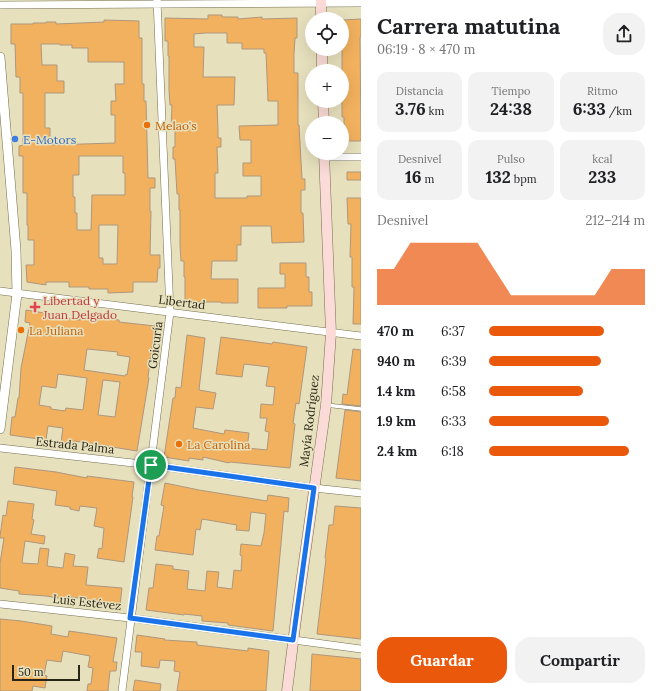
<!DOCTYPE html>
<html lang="es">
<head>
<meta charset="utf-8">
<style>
  :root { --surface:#fff; --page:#f2f2f2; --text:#202124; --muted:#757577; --accent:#ea580c }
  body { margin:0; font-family:Lora,serif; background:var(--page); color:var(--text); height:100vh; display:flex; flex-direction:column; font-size:15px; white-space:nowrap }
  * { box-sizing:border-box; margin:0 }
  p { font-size:13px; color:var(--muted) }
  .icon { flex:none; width:22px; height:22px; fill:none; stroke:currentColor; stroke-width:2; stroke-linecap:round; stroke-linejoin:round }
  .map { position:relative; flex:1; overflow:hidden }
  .details { display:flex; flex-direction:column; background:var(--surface); width:300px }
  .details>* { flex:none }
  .buttons { position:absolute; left:305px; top:12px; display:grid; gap:8px }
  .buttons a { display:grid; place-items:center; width:44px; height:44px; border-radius:50%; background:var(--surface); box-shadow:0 4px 16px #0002; font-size:20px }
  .scale { position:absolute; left:12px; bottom:10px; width:68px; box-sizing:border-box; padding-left:4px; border:2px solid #282518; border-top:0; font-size:11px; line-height:14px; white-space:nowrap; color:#282518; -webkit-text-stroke:3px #e7e0bd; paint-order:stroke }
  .pin { position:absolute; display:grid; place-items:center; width:34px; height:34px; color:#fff; margin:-17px; border:2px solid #fff; border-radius:50%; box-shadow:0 1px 4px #0007 }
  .round { display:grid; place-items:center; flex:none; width:42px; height:42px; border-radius:16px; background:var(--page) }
  .overview { display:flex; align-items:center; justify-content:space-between; height:68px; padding:0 16px }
  h1 { font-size:22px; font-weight:700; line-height:30px }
  .metrics { display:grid; grid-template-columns:repeat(3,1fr); gap:6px; height:68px; padding:4px 16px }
  .metrics div { display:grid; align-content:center; border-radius:10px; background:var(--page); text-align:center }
  .metrics b { font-size:17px; font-weight:700 }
  .metrics small { font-size:11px; font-weight:400 }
  .metrics p { font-size:11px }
  .chart { height:112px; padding:8px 16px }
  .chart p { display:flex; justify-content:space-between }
  .chart svg { width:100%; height:72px; margin-top:4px; fill:var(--accent); opacity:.7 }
  .cta { display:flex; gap:8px; margin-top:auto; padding:8px 16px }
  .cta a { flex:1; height:46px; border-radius:16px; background:var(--accent); color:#fff; font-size:16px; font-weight:700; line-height:46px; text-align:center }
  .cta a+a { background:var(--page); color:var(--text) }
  ul { padding:0 16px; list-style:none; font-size:13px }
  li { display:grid; grid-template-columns:64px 48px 1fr; align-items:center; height:30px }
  li i { height:10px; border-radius:5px; background:var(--accent) }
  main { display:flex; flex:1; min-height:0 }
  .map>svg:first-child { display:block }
  .building { fill:#f2b15e; stroke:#ae977d; fill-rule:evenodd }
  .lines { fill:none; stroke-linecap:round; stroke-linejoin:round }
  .service-casing { stroke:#756e4f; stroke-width:4.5 }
  .minor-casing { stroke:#756e4f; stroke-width:8 }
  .tertiary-casing { stroke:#756e4f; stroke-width:10 }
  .secondary-casing { stroke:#756e4f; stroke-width:11 }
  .service { stroke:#fff; stroke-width:3.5 }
  .minor { stroke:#fff; stroke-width:7 }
  .tertiary { stroke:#fff; stroke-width:9 }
  .secondary { stroke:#fbdbd7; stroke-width:10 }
  .route-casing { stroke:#fff; stroke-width:8 }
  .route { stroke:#1a73e8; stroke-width:5 }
  .food-dot { fill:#e8710a; stroke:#e7e0bd; stroke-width:1.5 }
  .shop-dot { fill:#3f7fe0; stroke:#e7e0bd; stroke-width:1.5 }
  .health-dot { fill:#e0444e; stroke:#e7e0bd; stroke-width:1.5 }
  .labels { text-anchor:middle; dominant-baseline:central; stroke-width:3; stroke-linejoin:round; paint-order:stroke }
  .food-label { font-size:12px; fill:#c56008; stroke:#e7e0bd; text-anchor:start }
  .shop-label { font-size:12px; fill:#366cbe; stroke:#e7e0bd; text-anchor:start }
  .health-label { font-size:12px; fill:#be3a42; stroke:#e7e0bd; text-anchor:start }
  .street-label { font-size:12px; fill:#282518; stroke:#e7e0bd }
</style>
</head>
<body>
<main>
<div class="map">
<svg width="361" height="691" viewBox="0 0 361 691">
  <rect width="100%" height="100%" fill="#e7e0bd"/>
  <path class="building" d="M208 15H222V17H238V19L262 17V19L297 18V38H295L294 53V73H298V125H299L302 179H305V190H301V213H303L304 242 272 243 271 226H241V245H237V261H212L211 279H238V303H221V302H185V277H184V261H181L180 245V210H179V194H177L175 159H173V147H175V127H171L172 105H170L169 90V56H168V41H165V18L208 19ZM205 33H227V43H242V49H264V53H266L268 101H278V125L239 126 240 140H251V163H243V176H261V196H247V198H215V173H218L217 147H221V138H218V130L217 105H234L235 77H203L204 47H194V34Z
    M361 19V37H360L361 141H344V117H342V20Z
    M104 20 139 21V38H142V84H144V101H146L148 178H155V188H150V211H151L150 255H160V268H158L157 282H133V292L108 293V289H89V287H69V282H46V285L27 282 26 265H34V240H28V225H27V193H23V156H19V146L23 145V93H20V77H16L15 44H11V24H33V23H46V22H56V24L104 22ZM41 44H60V45H72V48H88V62H124V84H115L116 101H111V115H115V143L50 145V128H45V93H64V81H57V65H42ZM79 156H123V173H125V195H92L91 230H77V213H75V197H73V175H79ZM99 225H118L117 264H103V258H99Z
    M347 172H361V180H347Z
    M347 198H361V324H353L354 287H352V257H350L351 224H348Z
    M280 263H306V277H309V292H312V306H287V308H258V288H285V274H280Z
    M26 310 51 314V316L80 320V316L95 318 96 317 119 320V322L155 326 148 377 149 378 137 451 94 444 74 441V444L61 442 63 428 48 426 46 440 10 435 12 417H15L18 398H19L21 368 30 323 25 322ZM87 349 118 352 117 355 130 357 127 375 126 374 125 376 84 370ZM58 374 87 378 83 410 66 408 65 411 51 409V407L39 405 42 386 56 388ZM103 380 120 382 115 417 98 415Z
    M187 335 205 338 199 390 216 393 213 409 196 407 193 428 224 434 225 430 249 433 247 448 267 450 269 432 265 431 267 418H260L261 404 273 405 275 387 266 386 269 367 244 364 242 377 216 374 221 337 272 344 273 342 307 347 299 404 296 403 293 423 295 424 290 468 230 462 229 463 203 457V460L189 458V461L164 457 173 398H175L176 387 181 388Z
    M353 349 361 350V406L342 404 343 394 347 395Z
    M345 410 361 412V481L336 478Z
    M15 467 56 472 87 478V476L134 482 132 497H133L124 562 97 558 99 548 102 549 104 528 94 526 97 508 80 506 79 511 70 509V507L55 505 57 491 13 484Z
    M165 483 199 490 267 501 268 495 289 498 288 512 284 511 273 631 228 625V623L202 621V616L184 614V615L146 610 149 588H153L156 564 173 566V569L189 571 187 589 205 591 207 571 219 572 217 587 232 589 234 570 241 571 242 556 240 555 241 544 261 546 264 533 266 514 251 512 249 531 236 530 237 525 202 519 200 530 196 529 193 555 155 550 157 536H159L164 506 161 505Z
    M8 501 34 504 32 519 34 520 31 534 45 536 44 544 25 541 22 563 38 564 40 548 49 549 47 566 63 568 65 553 75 555 73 566 88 567 86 585 122 588 120 605 88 602V599L70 597V600L46 596 19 594V591L0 588V563L4 538H0V536L3 515 6 516Z
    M335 506 361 508V639L317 634 326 559 325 558 329 525H333Z
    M0 619 21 621 52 626 51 634 68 637 69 631 117 638 113 662H117L116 671H110L108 691H87L88 684H91L93 668 88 667 90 656 63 651 61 662 47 660 44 675 47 676 45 688 33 686 32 691H0Z
    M137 635 165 639 164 640 197 642V645L248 651V648L269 651 266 691H177L180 672 174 671 175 661 160 660 159 668 141 666 142 652H135Z
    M312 654 361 659V691H310Z
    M135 680 161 684 160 691H133Z"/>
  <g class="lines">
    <defs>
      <path id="service" d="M326 405 361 409"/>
      <path id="minor" d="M0 5 361 3
        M324 157H361
        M0 291 361 336
        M0 448 151 465 314 488 361 493
        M0 604 130 618 361 649
        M122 691 170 312 157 0"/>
      <path id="tertiary" d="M0 57 16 250 17 294 0 429"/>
      <path id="secondary" d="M321 0V19
        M322 49V71
        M323 101 324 123
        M287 691 296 619 326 405 331 333 324 153"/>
    </defs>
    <use href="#service" class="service-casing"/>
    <use href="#minor" class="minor-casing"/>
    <use href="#tertiary" class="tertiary-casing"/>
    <use href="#secondary" class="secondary-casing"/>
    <use href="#service" class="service"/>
    <use href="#minor" class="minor"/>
    <use href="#tertiary" class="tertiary"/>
    <use href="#secondary" class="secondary"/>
  </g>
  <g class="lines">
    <defs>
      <path id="route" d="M151 465 314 488 293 640 130 618Z"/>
    </defs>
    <use href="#route" class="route-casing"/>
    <use href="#route" class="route"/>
  </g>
  <g class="food-dot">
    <circle cx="147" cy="125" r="4"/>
    <circle cx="21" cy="330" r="4"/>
    <circle cx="179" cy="444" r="4"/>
  </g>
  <circle class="shop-dot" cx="15" cy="139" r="4"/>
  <path class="health-dot" d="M33 301h4v4h4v4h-4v4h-4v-4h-4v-4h4z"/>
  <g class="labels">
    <g class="food-label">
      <text x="155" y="125">Melao's</text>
      <text x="29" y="330">La Juliana</text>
      <text x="187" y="444">La Carolina</text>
    </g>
    <g class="shop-label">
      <text x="23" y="139">E-Motors</text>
    </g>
    <g class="health-label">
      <text x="43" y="300">Libertad y<tspan x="43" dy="14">Juan Delgado</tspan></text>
    </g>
    <g class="street-label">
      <text transform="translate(182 302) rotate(7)">Libertad</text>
      <text transform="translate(155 345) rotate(-83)">Goicuría</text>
      <text transform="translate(309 421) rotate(-83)">Mayía Rodríguez</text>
      <text transform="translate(75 445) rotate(6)">Estrada Palma</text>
      <text transform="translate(87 602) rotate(6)">Luis Estévez</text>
    </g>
  </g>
</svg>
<div class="buttons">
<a><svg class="icon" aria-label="locate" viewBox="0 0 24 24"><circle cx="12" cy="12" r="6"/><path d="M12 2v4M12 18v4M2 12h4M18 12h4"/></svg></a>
<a>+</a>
<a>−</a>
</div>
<div class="scale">50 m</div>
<div class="pin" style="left:151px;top:465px;background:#1e9e55"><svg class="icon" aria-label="arrive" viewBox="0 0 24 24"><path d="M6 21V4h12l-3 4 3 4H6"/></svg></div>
</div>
<section class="details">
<div class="overview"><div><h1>Carrera matutina</h1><p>06:19 · 8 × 470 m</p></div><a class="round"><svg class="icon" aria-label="share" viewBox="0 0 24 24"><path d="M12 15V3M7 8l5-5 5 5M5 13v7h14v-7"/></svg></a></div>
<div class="metrics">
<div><p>Distancia</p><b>3.76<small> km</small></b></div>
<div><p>Tiempo</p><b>24:38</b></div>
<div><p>Ritmo</p><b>6:33<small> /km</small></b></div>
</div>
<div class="metrics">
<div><p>Desnivel</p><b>16<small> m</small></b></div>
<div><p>Pulso</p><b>132<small> bpm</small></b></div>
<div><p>kcal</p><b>233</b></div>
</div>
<div class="chart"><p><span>Desnivel</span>212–214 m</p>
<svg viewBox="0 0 160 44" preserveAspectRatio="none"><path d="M0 44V22L10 22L20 6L30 6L40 6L50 6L60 6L70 22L80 38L90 38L100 38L110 38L120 38L130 38L140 22L150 22L160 22V44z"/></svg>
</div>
<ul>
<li><b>470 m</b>6:37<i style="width:74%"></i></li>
<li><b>940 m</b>6:39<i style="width:72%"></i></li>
<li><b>1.4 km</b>6:58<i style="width:60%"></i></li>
<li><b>1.9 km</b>6:33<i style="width:77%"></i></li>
<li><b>2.4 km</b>6:18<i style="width:90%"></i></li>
</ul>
<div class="cta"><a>Guardar</a><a>Compartir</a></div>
</section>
</main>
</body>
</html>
